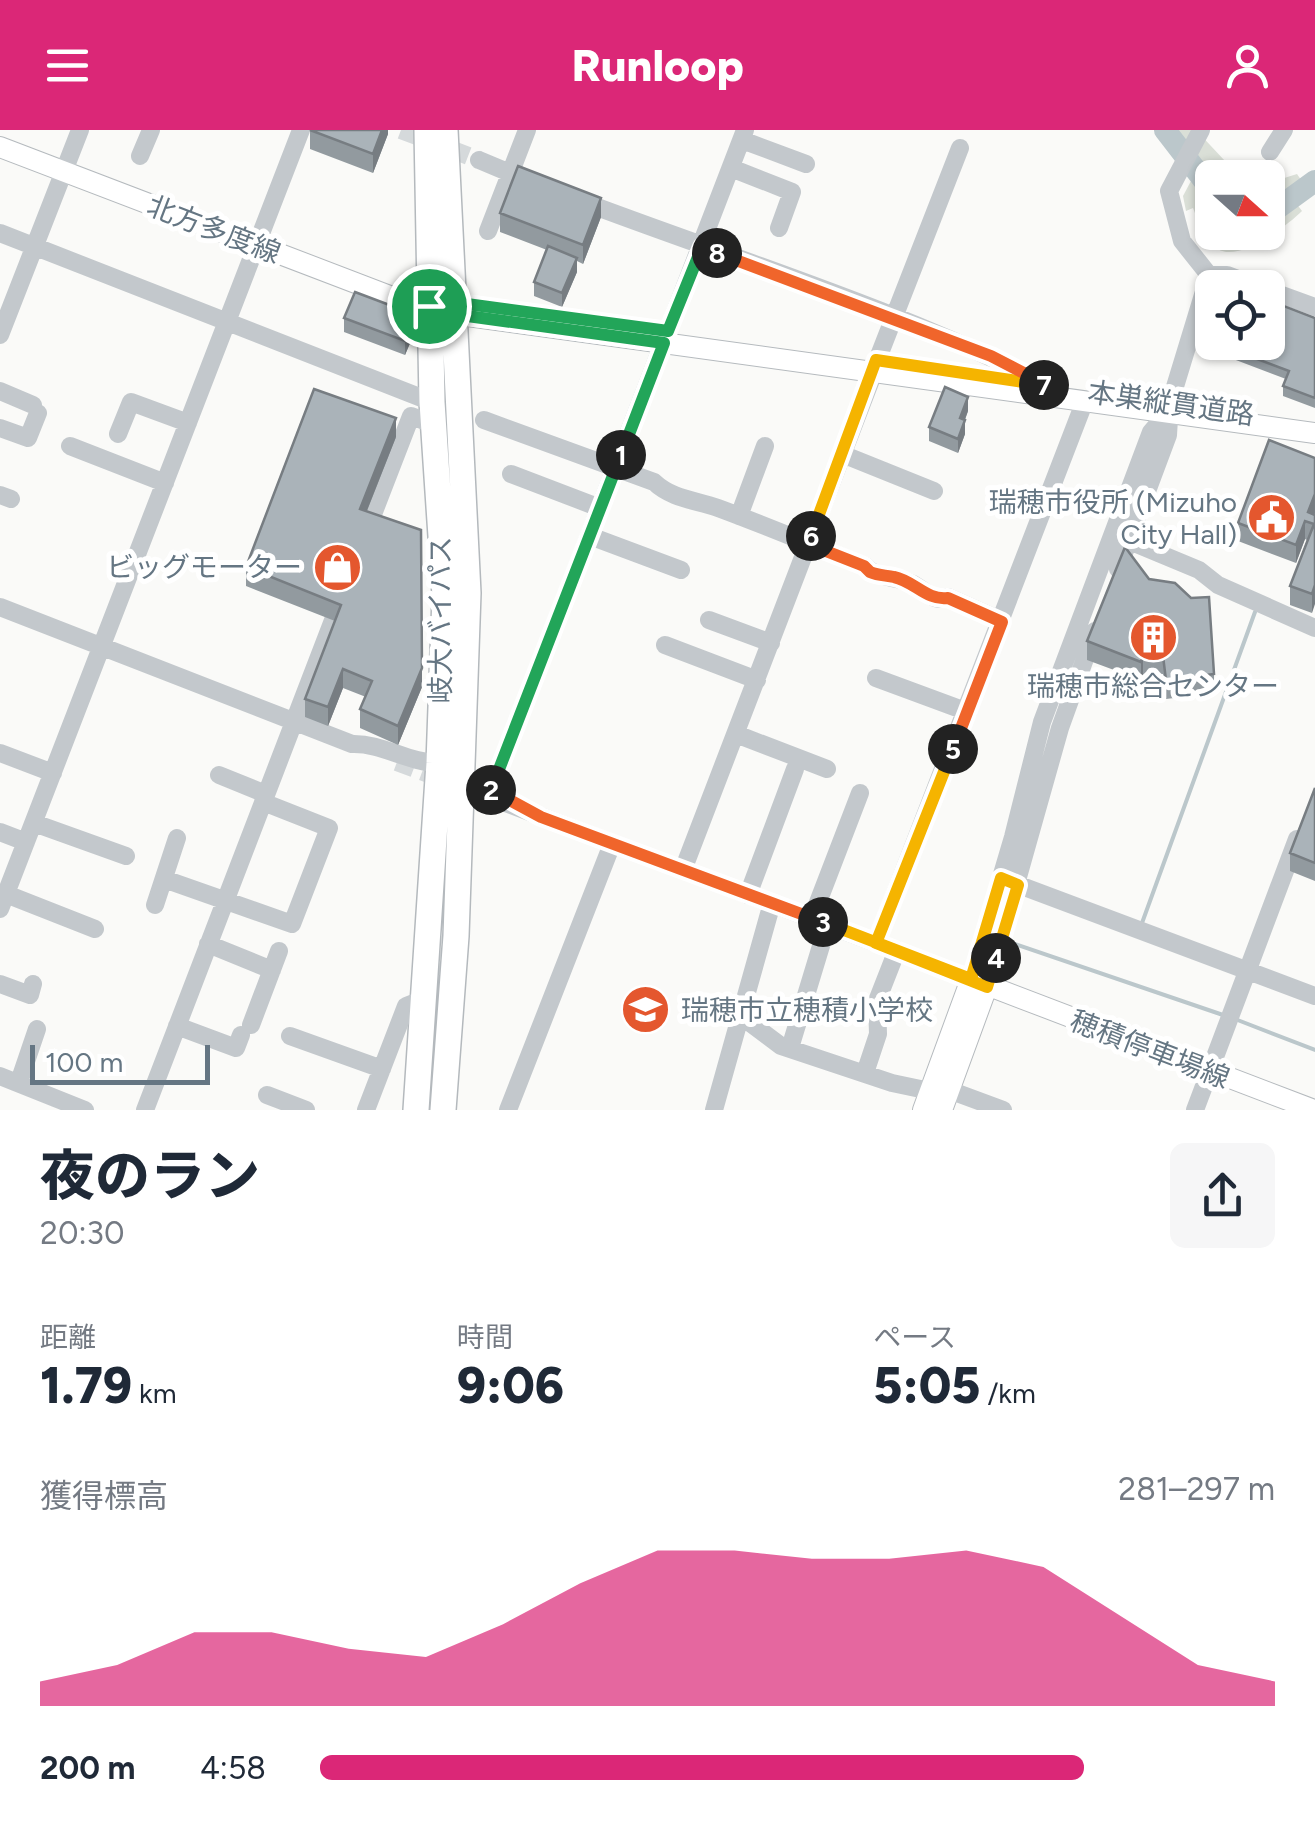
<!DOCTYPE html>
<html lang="ja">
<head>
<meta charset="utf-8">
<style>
  :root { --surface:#fff; --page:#f6f6f7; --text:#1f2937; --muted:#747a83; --accent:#db2777 }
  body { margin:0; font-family:Figtree,"Noto Sans JP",sans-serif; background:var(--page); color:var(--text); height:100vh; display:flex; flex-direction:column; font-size:38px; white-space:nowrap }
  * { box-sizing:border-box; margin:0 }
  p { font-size:32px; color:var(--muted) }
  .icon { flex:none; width:55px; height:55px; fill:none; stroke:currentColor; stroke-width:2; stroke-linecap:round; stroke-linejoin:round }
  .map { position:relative; height:980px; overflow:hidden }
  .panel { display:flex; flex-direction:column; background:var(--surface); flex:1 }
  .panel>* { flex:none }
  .needle { width:65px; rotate:111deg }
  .buttons { position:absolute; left:1195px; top:30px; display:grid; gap:20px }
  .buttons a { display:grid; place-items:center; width:90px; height:90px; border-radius:15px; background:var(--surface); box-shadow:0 2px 8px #0004; font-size:50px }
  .scale { position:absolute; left:30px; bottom:25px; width:180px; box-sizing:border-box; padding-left:10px; border:5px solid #657683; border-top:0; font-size:28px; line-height:35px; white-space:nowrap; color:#657683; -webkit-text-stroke:8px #fff; paint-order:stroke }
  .pin { position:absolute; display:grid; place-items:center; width:85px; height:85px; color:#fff; margin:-42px; border:5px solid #fff; border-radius:50%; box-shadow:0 2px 10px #0007 }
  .km { position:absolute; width:50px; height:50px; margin:-25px; border-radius:50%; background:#222; color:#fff; font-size:28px; line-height:50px; text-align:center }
  .round { display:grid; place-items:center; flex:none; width:105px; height:105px; border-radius:15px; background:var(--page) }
  .overview { display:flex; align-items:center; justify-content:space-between; height:170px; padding:0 40px }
  h1 { font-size:55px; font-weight:800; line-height:75px }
  .figures { display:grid; grid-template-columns:repeat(3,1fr); gap:15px; height:170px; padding:10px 40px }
  .figures div { display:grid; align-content:center }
  .figures b { font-size:50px; font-weight:800 }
  .figures small { font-size:28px; font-weight:400 }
  .figures p { font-size:28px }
  .chart { height:280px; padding:20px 40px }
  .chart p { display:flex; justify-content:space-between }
  .chart svg { width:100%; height:180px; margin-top:10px; fill:var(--accent); opacity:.7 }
  ul { padding:0 40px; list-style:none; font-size:32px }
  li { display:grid; grid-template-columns:160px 120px 1fr; align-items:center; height:75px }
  li i { height:25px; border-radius:12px; background:var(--accent) }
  header { display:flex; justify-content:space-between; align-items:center; height:130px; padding:0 40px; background:var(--accent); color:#fff; font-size:45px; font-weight:800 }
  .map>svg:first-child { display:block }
  .green { fill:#dadfd7 }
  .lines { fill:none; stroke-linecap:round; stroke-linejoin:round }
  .stream { stroke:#bbc7cb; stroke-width:4 }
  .river { stroke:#bbc7cb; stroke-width:22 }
  .minor-tunnel { stroke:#d5d9db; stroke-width:18; stroke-dasharray:18 9; stroke-linecap:butt }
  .major-casing { stroke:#b5babe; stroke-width:22 }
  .highway-casing { stroke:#b4b9bd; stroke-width:28 }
  .minor { stroke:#c3c8cc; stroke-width:18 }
  .major { stroke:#fff; stroke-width:20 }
  .highway { stroke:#fff; stroke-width:25 }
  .wall { fill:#929a9f }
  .shaded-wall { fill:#777d82 }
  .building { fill:#aab3b9; stroke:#777d82; stroke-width:2.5 }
  .split-1-casing { stroke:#fff; stroke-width:20 }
  .split-2-casing { stroke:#fff; stroke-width:20 }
  .split-3-casing { stroke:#fff; stroke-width:20 }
  .split-4-casing { stroke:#fff; stroke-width:20 }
  .split-5-casing { stroke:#fff; stroke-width:20 }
  .split-6-casing { stroke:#fff; stroke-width:20 }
  .split-7-casing { stroke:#fff; stroke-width:20 }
  .split-8-casing { stroke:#fff; stroke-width:20 }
  .split-9-casing { stroke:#fff; stroke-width:20 }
  .split-1 { stroke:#22a559; stroke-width:12 }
  .split-2 { stroke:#22a559; stroke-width:12 }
  .split-3 { stroke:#f0652b; stroke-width:12 }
  .split-4 { stroke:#f5b400; stroke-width:12 }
  .split-5 { stroke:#f5b400; stroke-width:12 }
  .split-6 { stroke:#f0652b; stroke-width:12 }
  .split-7 { stroke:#f5b400; stroke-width:12 }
  .split-8 { stroke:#f0652b; stroke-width:12 }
  .split-9 { stroke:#22a559; stroke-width:12 }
  .labels { text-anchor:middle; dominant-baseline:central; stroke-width:10; stroke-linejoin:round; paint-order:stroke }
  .street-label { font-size:28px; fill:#657683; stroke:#fff }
  .poi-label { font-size:28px; fill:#657683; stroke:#fff; text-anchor:end }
</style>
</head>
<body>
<header><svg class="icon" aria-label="menu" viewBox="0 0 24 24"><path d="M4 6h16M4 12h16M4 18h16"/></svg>Runloop<svg class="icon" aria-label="person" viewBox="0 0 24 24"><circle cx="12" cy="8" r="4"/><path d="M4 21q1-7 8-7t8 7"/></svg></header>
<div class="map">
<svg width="1315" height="980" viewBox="0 0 1315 980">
  <rect width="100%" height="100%" fill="#fafaf8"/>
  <path class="green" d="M1174 0H1196L1240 47 1212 48V102H1268V53L1297 44 1310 63 1296 73 1302 81C1287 96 1238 133 1218 119 1204 110 1199 93 1193 78L1186 81 1183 66 1200 34Z"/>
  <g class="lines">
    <path class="stream" d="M1142 793 1255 482
      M1015 814 1226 886
      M1235 889 1315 920"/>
    <path class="river" d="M1165 0 1212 61
      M1268 85 1315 51"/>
    <path class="minor-tunnel" d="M401 0 479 30
      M397 632 503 672"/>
    <defs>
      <path id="major" d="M0 17 395 168 453 184 1315 303
        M923 980 971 849 1314 980
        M942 980 987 857"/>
      <path id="highway" d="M416 980 439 633 445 466 432 272 427 0
        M443 980 456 806 468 463 445 0"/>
    </defs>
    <use href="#major" class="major-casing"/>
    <use href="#highway" class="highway-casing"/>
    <path class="minor" d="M1201 0 1169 61 1182 111 1209 145H1227L1262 158
      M742 10 806 34
      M1270 22 1284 0
      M140 26 151 0
      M479 30 534 53
      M731 38 792 62 779 98
      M581 71C737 130 899 179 1047 255
      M488 101 527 0
      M0 103 432 272
      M1268 160 1315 177
      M0 205 80 0
      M873 241 960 18
      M0 261 33 275
      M484 290 654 352C672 369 695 370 718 378 767 396 816 417 865 436 878 451 901 445 918 457 925 461 930 468 939 469 942 469 945 468 948 467L1002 491
      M0 298 28 308 38 283
      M118 304 131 272 188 293
      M70 316 165 353
      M842 324 934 361
      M511 344 600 378
      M0 365 11 369
      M739 386 765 316
      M365 405 411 286 433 294
      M590 406 681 440
      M1122 408 1199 440 1218 455 1315 498
      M1118 439 1168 305 1170 273 1209 145
      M0 477 352 614C383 613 408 633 439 633
      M709 490 771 513
      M665 515 757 550
      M876 548 968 582
      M736 604 827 639
      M0 623 53 643
      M219 645 266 664
      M491 661 745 0
      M503 672 971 849 1013 707 1042 592 1151 302 1168 282
      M34 693 126 726
      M0 702 26 712
      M683 740 874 242
      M164 749 292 794 329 698 263 672
      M1011 752 1315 866
      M6 764 95 799
      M748 765 795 639
      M155 775 177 708
      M0 779 301 0
      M812 788 860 663
      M876 813 1084 273
      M208 814 272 840
      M0 854 30 865 33 854
      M987 857 1060 598 1095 501
      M741 886 781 916 892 953 930 961
      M251 895 279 821
      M177 896 236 918 241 905
      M290 906 382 939
      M790 918 824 806 831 796
      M865 943 878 904 877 871 897 820
      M0 946 85 980
      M19 952 37 899
      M949 960 1003 980
      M267 965 306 980
      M145 980 340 472
      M366 980 406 876 426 868
      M508 980 612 714
      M714 980 772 773
      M1195 980 1297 709"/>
    <use href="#major" class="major"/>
    <use href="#highway" class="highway"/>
  </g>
  <path class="wall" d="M310 0H388V4L373 43 310 19Z
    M500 83 601 87 583 134 577 131V142L562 177 534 166V152L547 120 500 102Z
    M344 188 416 199 405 225 344 202Z
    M1315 188V278L1283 266V256L1286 249 1228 227V218Z
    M968 281 965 290V304L958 323 929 311V297Z
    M396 307 367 381 422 557 398 615 360 598V579L366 567 343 558 328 596 305 587V569L335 491 246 456V437Z
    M1315 328V383L1312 483 1290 475V456L1307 410 1305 409 1296 433 1238 411V393Z
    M1149 449 1214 544V563L1166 569 1163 544 1143 545 1141 550 1087 530V511Z
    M1315 658V751L1290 741V723Z"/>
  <path class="shaded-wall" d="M382 0H388V4L373 43V24Z
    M601 68V87L583 134V115Z
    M577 128V142L562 177V163Z
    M416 185V199L405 225V211Z
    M968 267V281L960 302V288Z
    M396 288V307L360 398V379Z
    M965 290V304L958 323V309Z
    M1315 364V383L1311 393 1308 382Z
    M1305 391V409L1296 433V415Z
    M1315 455V474L1312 483V464Z
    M1143 526V545L1141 550V532Z
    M422 538V557L398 615V596Z
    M343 539V558L328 596V577Z"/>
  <path class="building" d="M310 0H382L373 24Z
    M518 36 601 68 583 115 500 83Z
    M548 116 577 128 562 163 534 152Z
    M355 162 416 185 405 211 344 188Z
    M1268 170 1315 188V268L1283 256 1289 241 1228 218 1230 212H1268Z
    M945 257 968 267 960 288 965 290 958 309 929 297Z
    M314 259 396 288 360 379 421 400 422 538 398 596 360 579 372 551 343 539 328 577 305 569 341 475 246 437Z
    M1269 310 1315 328V364L1308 382 1315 385V455L1312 464 1290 456 1314 394 1305 391 1296 415 1238 393Z
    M1125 417 1149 449 1175 453 1191 468 1209 467 1214 544 1166 550 1163 526H1143L1141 532 1087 511Z
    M1315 658V733L1290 723Z"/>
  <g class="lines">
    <defs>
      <path id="split-1" d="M429 176 453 184 664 213 621 325"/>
      <path id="split-2" d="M491 660 621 325"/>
      <path id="split-3" d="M491 660 541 687 823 792"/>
      <path id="split-4" d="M823 792 971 849 1001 748 1018 755 996 828"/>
      <path id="split-5" d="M953 619 876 813 987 857 996 828"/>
      <path id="split-6" d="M811 406 808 414 864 436 870 442C879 446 886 445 894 447 914 451 927 471 948 468L1002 492 953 619"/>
      <path id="split-7" d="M811 406 876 230 1044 255"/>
      <path id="split-8" d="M717 123 991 226 1047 255H1044"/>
      <path id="split-9" d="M429 176 452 172 668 201 702 117 717 123"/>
    </defs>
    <use href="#split-1" class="split-1-casing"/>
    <use href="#split-2" class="split-2-casing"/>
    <use href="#split-3" class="split-3-casing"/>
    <use href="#split-4" class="split-4-casing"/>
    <use href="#split-5" class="split-5-casing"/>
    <use href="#split-6" class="split-6-casing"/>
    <use href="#split-7" class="split-7-casing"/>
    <use href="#split-8" class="split-8-casing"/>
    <use href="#split-9" class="split-9-casing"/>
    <use href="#split-1" class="split-1"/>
    <use href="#split-2" class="split-2"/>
    <use href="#split-3" class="split-3"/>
    <use href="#split-4" class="split-4"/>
    <use href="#split-5" class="split-5"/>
    <use href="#split-6" class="split-6"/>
    <use href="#split-7" class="split-7"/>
    <use href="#split-8" class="split-8"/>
    <use href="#split-9" class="split-9"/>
  </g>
  <defs>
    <symbol id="civic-disc" viewBox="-11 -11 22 22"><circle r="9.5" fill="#e4572e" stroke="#fff"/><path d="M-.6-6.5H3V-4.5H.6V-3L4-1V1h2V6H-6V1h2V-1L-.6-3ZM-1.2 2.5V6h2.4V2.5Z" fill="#fff"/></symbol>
    <symbol id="shop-disc" viewBox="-11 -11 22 22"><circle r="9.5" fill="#e4572e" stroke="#fff"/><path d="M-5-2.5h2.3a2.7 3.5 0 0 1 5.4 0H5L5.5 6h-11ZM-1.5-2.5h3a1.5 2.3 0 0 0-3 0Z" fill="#fff"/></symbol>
    <symbol id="building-disc" viewBox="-11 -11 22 22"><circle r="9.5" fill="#e4572e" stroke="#fff"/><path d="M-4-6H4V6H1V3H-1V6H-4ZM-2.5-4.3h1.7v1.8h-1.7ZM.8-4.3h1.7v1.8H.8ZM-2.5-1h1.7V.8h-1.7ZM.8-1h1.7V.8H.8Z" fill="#fff"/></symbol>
    <symbol id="school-disc" viewBox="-11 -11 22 22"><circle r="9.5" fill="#e4572e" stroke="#fff"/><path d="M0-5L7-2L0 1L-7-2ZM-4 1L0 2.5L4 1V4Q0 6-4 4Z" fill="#fff"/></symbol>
  </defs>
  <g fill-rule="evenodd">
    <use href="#civic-disc" x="1244" y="360" width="55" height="55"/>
    <use href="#shop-disc" x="310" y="410" width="55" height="55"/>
    <use href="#building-disc" x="1126" y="480" width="55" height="55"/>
    <use href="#school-disc" x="618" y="852" width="55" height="55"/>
  </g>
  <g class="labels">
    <g class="street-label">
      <text transform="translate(214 99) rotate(21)">北方多度線</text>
      <text transform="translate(1171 273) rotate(8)">本巣縦貫道路</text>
      <text transform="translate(440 490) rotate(-90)">岐大バイパス</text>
      <text transform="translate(1150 919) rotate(21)">穂積停車場線</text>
    </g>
    <g class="poi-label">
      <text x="1237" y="372">瑞穂市役所 (Mizuho<tspan x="1237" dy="32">City Hall)</tspan></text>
      <text x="302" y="437">ビッグモーター</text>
      <text x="1153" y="556" text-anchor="middle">瑞穂市総合センター</text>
      <text x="681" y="880" text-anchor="start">瑞穂市立穂積小学校</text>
    </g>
  </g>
</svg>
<div class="buttons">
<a><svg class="needle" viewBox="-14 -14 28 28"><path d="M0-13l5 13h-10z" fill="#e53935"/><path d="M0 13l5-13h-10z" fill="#747a83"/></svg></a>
<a><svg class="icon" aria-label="locate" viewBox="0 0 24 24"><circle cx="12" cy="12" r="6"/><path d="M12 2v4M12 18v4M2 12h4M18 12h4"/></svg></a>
</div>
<div class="scale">100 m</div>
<div class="pin" style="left:429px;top:176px;background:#1e9e55"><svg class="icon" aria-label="arrive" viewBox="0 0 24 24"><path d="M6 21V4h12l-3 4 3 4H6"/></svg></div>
<b class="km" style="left:621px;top:325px">1</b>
<b class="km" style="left:491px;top:660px">2</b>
<b class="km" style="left:823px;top:792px">3</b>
<b class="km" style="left:996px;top:828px">4</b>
<b class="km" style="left:953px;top:619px">5</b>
<b class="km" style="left:811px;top:406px">6</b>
<b class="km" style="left:1044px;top:255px">7</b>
<b class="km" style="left:717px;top:123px">8</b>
</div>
<section class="panel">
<div class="overview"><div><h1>夜のラン</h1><p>20:30</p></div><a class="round"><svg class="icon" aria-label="share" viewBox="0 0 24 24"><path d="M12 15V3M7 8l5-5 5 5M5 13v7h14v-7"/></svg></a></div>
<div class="figures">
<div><p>距離</p><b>1.79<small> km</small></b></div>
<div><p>時間</p><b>9:06</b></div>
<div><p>ペース</p><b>5:05<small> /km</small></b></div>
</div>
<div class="chart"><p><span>獲得標高</span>281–297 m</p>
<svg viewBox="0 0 160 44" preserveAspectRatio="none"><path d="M0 44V38L10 34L20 26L30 26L40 30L50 32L60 24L70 14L80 6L90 6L100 8L110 8L120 6L130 10L140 22L150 34L160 38V44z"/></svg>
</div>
<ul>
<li><b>200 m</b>4:58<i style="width:80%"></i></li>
</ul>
</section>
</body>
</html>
